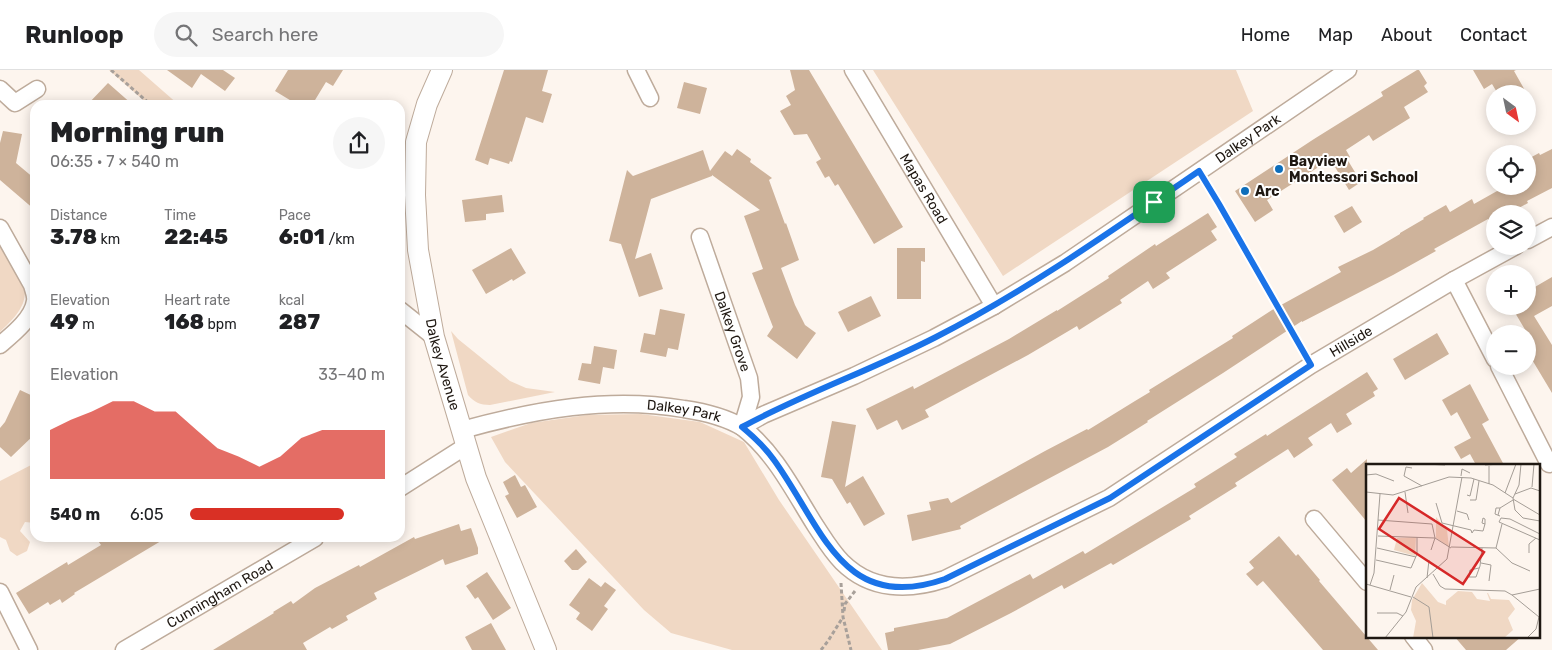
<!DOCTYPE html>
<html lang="en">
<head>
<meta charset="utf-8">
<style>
  :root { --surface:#fff; --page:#f6f6f6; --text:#202124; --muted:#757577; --line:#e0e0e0; --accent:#d93025 }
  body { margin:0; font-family:Rubik,sans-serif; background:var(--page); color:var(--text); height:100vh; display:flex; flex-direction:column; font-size:19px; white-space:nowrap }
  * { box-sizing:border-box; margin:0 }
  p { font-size:16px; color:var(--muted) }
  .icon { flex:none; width:28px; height:28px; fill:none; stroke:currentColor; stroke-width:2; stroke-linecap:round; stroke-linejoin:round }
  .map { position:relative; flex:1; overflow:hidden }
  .drawer { position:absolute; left:30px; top:30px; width:375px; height:442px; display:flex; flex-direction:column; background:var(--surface); border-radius:15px; box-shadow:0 2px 12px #0003 }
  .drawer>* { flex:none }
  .needle { width:32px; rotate:147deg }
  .buttons { position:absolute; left:1486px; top:15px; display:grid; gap:10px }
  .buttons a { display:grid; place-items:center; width:50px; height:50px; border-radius:50%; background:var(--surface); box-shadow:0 2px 12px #0003; font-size:25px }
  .pin { position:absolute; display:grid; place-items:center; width:42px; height:42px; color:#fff; margin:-21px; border-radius:10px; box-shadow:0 2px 8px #0006 }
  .round { display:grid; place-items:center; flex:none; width:52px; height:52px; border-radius:26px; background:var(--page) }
  .head { display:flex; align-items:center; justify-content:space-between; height:85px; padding:0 20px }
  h1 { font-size:28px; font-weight:800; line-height:38px }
  .figures { display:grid; grid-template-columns:repeat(3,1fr); gap:8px; height:85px; padding:5px 20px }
  .figures div { display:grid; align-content:center }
  .figures b { font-size:21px; font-weight:800 }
  .figures small { font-size:14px; font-weight:400 }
  .figures p { font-size:14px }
  .chart { height:140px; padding:10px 20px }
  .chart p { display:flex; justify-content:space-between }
  .chart svg { width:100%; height:90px; margin-top:5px; fill:var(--accent); opacity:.7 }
  ul { padding:0 20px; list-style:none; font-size:16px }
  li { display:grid; grid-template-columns:80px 60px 1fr; align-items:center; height:38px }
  li i { height:12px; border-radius:6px; background:var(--accent) }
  header { display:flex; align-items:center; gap:30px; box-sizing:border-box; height:70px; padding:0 25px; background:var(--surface); border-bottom:1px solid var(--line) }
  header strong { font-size:24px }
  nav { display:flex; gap:28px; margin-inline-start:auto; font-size:18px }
  .search { width:350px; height:45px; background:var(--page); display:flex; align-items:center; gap:12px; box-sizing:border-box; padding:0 18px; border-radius:28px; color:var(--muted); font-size:19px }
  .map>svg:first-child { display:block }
  .green { fill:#f0d8c4 }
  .building { fill:#ceb39b }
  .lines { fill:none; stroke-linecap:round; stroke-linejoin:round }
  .minor-casing { stroke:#beab9b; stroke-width:19 }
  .tertiary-casing { stroke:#beab9b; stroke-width:22 }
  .path { stroke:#a8a09a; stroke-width:3; stroke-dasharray:4 2.5; stroke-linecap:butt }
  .minor { stroke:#fff; stroke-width:16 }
  .tertiary { stroke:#fff; stroke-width:20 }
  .route-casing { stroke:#fff; stroke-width:10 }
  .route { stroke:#1a73e8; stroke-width:6 }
  .poi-dot { fill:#0e6ebb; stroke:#fff; stroke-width:2 }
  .labels { text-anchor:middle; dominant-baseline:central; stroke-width:4; stroke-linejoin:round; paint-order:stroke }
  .street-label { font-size:14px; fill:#1f1812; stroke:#fff }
  .poi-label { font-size:14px; font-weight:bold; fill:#1f1812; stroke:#fff; text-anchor:start }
  .inset-road { fill:none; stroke:#a49d96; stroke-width:1 }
  .view { fill:#d62828; fill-opacity:0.15; stroke:#d62828; stroke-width:2.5 }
  .inset-edge { fill:none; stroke:#1f1812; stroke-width:2.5 }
</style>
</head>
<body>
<header>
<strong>Runloop</strong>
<div class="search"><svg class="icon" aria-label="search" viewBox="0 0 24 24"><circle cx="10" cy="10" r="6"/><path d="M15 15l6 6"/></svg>Search here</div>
<nav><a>Home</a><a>Map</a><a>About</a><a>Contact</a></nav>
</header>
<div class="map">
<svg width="1552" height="580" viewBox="0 0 1552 580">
  <rect width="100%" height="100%" fill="#fdf5ee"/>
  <path class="green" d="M109 0H139L179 35H149Z
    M873 0H1236L1253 41 1003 206Z
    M0 172 7 183 25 222C25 239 11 251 0 262Z
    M451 261 458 269 510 311 526 318 555 322 490 335C480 335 474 332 468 325Z
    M641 344 700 352 744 372 779 430 882 580H732L671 563 644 540 505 392 491 367 531 353 587 345Z
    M35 393V453L25 452 20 461 30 472 27 481 17 486 10 481 6 470 0 467V411Z"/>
  <path class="building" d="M167 0H223L235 8 225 21 201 4 192 18Z
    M288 0H343L333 16 326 12 312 35H298L275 21Z
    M504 0H548L542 21 552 24 543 53 526 47 512 92 510 91 509 94 490 88 488 95 475 90Z
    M790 0H809L903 157 874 174 838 114 835 116 829 106 825 108 816 92 821 89 807 64 794 65 780 41 791 35 786 26 795 20Z
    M1417 0H1419L1427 13 1424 16 1428 22 1404 37 1410 48 1373 71 1369 65 1346 80 1350 87 1347 89 1361 112 1349 120 1335 97 1333 98 1328 91 1267 130 1273 140 1255 152 1235 121 1314 69 1383 26 1381 22Z
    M1473 0H1516L1514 1 1527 24H1498L1492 14 1484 19Z
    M684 12 707 18 700 44 677 38Z
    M108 13 133 35H87Z
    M3 61 22 64 16 93 35 109V140L0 110V73Z
    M737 79 751 89 750 92 772 108 769 110 785 154 786 153 799 190 781 198 795 235 805 255 816 263 797 289 767 266 773 257 752 203 763 199 744 146 760 140 712 105V106L651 129 635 189 651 183 663 219 639 227 621 174 609 171 627 100 633 106 703 80 710 101 725 81 732 86Z
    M1552 79V118L1527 131 1528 133 1508 144H1495V150L1490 153 1488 149 1434 179 1436 181 1393 205 1302 252V251L1223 303 1147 351 1148 352 1108 377 960 456 961 459 912 471 907 445 931 440 929 432 948 428 951 433 1045 381 1087 359 1088 360 1135 331 1150 322 1149 320 1233 268 1232 266 1272 240 1341 202 1338 197 1373 180 1400 164V163L1424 149 1423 148 1446 135 1450 142 1472 129 1474 134 1506 116H1528V89L1539 83 1540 85Z
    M502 125 504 142 486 144V150L465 152 462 130Z
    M1352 136 1362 152 1344 163 1334 146Z
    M1208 143 1217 157 1211 161 1217 170 1166 203 1170 208 1153 219 1148 211 1120 230 1122 233 1079 260 1077 256 1028 285 925 340 929 347 902 360 897 350 877 360 866 339 913 316 914 319 1009 269 1057 240V241L1109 208 1108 206 1155 174 1156 176Z
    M511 178 526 203 513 211 512 209 486 224 472 200Z
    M897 178H925V192L921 191V229H897Z
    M1552 207V236L1534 246 1552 275V323L1528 283V277L1533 273 1511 236H1528V221Z
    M871 226 881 246 848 262 838 242Z
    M660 239 685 244 678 280 668 278 666 287 640 282 644 263 655 265Z
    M1437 263 1449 284 1405 310 1393 289Z
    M594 276 617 280 614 299 603 297 600 314 578 310 582 293 591 294Z
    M1367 302 1378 319 1373 322 1375 326 1346 344 1352 354 1337 363 1331 353 1308 368 1313 375 1294 388 1288 379 1235 413 1237 416 1189 446 1191 449 1113 495 1111 493 1064 519 1062 515 1011 543 950 574 918 580H888L885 563 894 561V558L947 548 1030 504 1033 509 1083 481 1085 484 1196 417 1194 414 1237 387 1234 384 1266 364 1267 366Z
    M1470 314 1489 350 1482 354 1504 395H1476L1470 384 1461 389 1454 377 1471 368 1457 342 1451 346 1442 330Z
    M20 320 35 327V364L11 387 0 377V358L5 352Z
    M832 351 856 355 845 417 863 406 885 444 864 456 850 432 847 434 832 409 821 407Z
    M1367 389V452L1332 410 1347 398 1351 403Z
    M515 405 521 417 525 415 537 437 517 448 505 426 509 424 503 412Z
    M459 454 461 461 471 458 478 478V484L445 495 443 489 374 523 377 529 346 546 348 550 332 559 330 557 303 573 307 580H213L274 543 273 542 291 531 293 534 315 518 359 495 360 497 414 467 415 469Z
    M1279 466 1296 486 1298 484 1320 510 1319 511 1378 580H1323L1263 511 1257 516 1246 504 1254 498 1249 492Z
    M96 468H166L74 523 75 524 62 533 60 529 50 535 48 532 29 544 16 523 67 492 68 495 101 475Z
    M576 479 587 492 578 500H572L564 491Z
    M487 502 511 538 493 550 478 527 475 529 466 516Z
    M589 508 601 517 605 512 616 520 604 536 608 539 592 561 576 549 580 543 569 535Z
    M491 553 506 580H472L465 567Z
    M1454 566H1522L1506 580H1466Z"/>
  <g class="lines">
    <defs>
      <g id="minor">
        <path d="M636 0 650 28"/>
        <path id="s1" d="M853 0 994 236"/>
        <path d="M0 19 15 33 37 19"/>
        <path d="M0 158 32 215C33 220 36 225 35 231 33 248 13 264 0 275"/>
        <path id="s2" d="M700 167 749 308 751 327 742 357C775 383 793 420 815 455 823 467 831 481 842 492 871 521 909 521 945 509L1109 428 1311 295 1454 210 1516 176"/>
        <path d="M1528 170 1552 157"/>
        <path d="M1454 210 1495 289"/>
        <path d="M400 240 434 267"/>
        <path d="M1499 296 1549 394"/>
        <path id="s3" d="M462 360C534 340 609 326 684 339 704 342 725 347 742 357L763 345 854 306 934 268 994 236 1065 193 1348 0"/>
        <path d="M400 418 466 376"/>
        <path d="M1314 449 1367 512"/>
        <path d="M0 522 29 580"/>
        <path d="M1413 566 1424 580"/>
        <path id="s4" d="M124 580 315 468"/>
      </g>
      <g id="tertiary">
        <path id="s5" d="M442 0 427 34 416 72 415 125 418 180 434 267 476 408 546 580"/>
      </g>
    </defs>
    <use href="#minor" class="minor-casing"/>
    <use href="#tertiary" class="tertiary-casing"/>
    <path class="path" d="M111 0 151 35
      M1207 114 1304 282
      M841 513 843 547 851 580
      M844 541 845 534 855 521
      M821 580 828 571 843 547"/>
    <use href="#minor" class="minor"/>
    <use href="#tertiary" class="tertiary"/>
  </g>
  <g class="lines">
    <defs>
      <path id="route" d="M1199 101 1219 134 1311 295 1110 428 945 509C842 545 822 456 774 390 765 377 754 367 742 357 805 323 872 300 936 267 1028 220 1113 160 1199 101Z"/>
    </defs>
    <use href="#route" class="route-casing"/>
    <use href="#route" class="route"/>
  </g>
  <g class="poi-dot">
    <circle cx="1279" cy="99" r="5"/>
    <circle cx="1245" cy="121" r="5"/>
  </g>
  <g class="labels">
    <g class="street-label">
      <text stroke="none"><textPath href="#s3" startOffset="870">Dalkey Park</textPath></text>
      <text stroke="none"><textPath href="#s1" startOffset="138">Mapas Road</textPath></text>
      <text stroke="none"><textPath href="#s2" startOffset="100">Dalkey Grove</textPath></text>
      <text stroke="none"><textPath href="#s2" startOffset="950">Hillside</textPath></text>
      <text stroke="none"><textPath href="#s5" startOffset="302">Dalkey Avenue</textPath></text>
      <text stroke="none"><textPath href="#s3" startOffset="225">Dalkey Park</textPath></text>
      <text stroke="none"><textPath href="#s4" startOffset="111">Cunningham Road</textPath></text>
    </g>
    <g class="poi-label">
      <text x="1289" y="91">Bayview<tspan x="1289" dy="16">Montessori School</tspan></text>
      <text x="1255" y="121">Arc</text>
    </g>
  </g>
  <g transform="translate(1366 394)">
    <rect width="174" height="174" fill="#fdf5ee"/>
    <path d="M70 53 81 66 83 83 70 74ZM50 73 49 92 28 86 31 74ZM56 119 72 138 80 141V137L92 127 106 128 111 135 124 137 121 129H122L125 135 143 136 149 145 142 154 147 166 138 174H47L50 157 45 146 46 136Z" fill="#f0d8c4"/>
    <path class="inset-road" d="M59 0 79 1M119 1 135 0M46 4 40 3 38 12 56 22M0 11 10 10 28 17M95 12 96 5 104 9M123 20V2M166 23 168 0M0 28 27 31 83 13 105 14 127 21 147 34 149 46 157 54 174 57M39 28 42 49M139 29 150 0M149 30 165 24 174 27M101 31 104 32 108 15M147 34 153 21 155 0M147 35 174 51M104 36H110L113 17M70 39 76 59 105 66 106 69 108 66M134 44 147 36M91 47 101 50 103 56M132 51 134 44H130L129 50 134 52M117 54 119 55V60L116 59ZM144 55 135 54 133 58 174 76M144 55 174 70M12 56 66 60 69 74 65 86M108 66 117 67 119 60M12 72 69 74 85 84M85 83 130 84M11 84 50 93M130 84 146 99 164 107M130 84 136 60M163 89V80L170 74M10 96 45 104 51 90V73M115 99 125 101 123 117M113 104 104 106 103 113H110L114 102 116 84M67 110 74 122 79 125 139 127 146 131 173 153 170 165 161 174M61 114 63 96M0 120 45 133M4 121 8 109 14 30M24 126 28 111M146 131 174 125M47 133 63 143 67 174M11 149H31L37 152M19 174 40 148 50 123 81 95 96 13"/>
    <path class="view" d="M33 34 118 88 97 120 13 65Z"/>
    <rect width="174" height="174" class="inset-edge"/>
  </g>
</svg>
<div class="buttons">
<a><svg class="needle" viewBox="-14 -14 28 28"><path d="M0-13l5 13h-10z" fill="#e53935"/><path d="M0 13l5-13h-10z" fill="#757577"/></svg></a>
<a><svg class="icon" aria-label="locate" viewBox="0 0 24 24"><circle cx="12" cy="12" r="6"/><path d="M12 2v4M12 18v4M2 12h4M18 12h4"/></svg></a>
<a><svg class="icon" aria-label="layers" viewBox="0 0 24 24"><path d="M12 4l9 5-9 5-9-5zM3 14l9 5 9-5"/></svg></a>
<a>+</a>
<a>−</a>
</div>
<div class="pin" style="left:1154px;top:132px;background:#1e9e55"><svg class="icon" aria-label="arrive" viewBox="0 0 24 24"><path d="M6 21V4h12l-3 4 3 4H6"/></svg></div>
<section class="drawer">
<div class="head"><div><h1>Morning run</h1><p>06:35 · 7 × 540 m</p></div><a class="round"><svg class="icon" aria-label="share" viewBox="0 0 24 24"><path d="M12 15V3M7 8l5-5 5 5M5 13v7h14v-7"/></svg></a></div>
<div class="figures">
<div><p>Distance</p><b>3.78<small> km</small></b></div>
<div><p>Time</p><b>22:45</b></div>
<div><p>Pace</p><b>6:01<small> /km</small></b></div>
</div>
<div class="figures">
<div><p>Elevation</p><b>49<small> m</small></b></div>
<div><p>Heart rate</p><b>168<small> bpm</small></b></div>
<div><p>kcal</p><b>287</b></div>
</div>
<div class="chart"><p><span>Elevation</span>33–40 m</p>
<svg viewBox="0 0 160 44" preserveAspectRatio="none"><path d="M0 44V20L10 15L20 11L30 6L40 6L50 11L60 11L70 20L80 29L90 33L100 38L110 33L120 24L130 20L140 20L150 20L160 20V44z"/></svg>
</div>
<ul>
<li><b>540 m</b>6:05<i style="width:79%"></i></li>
</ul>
</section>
</div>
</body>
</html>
